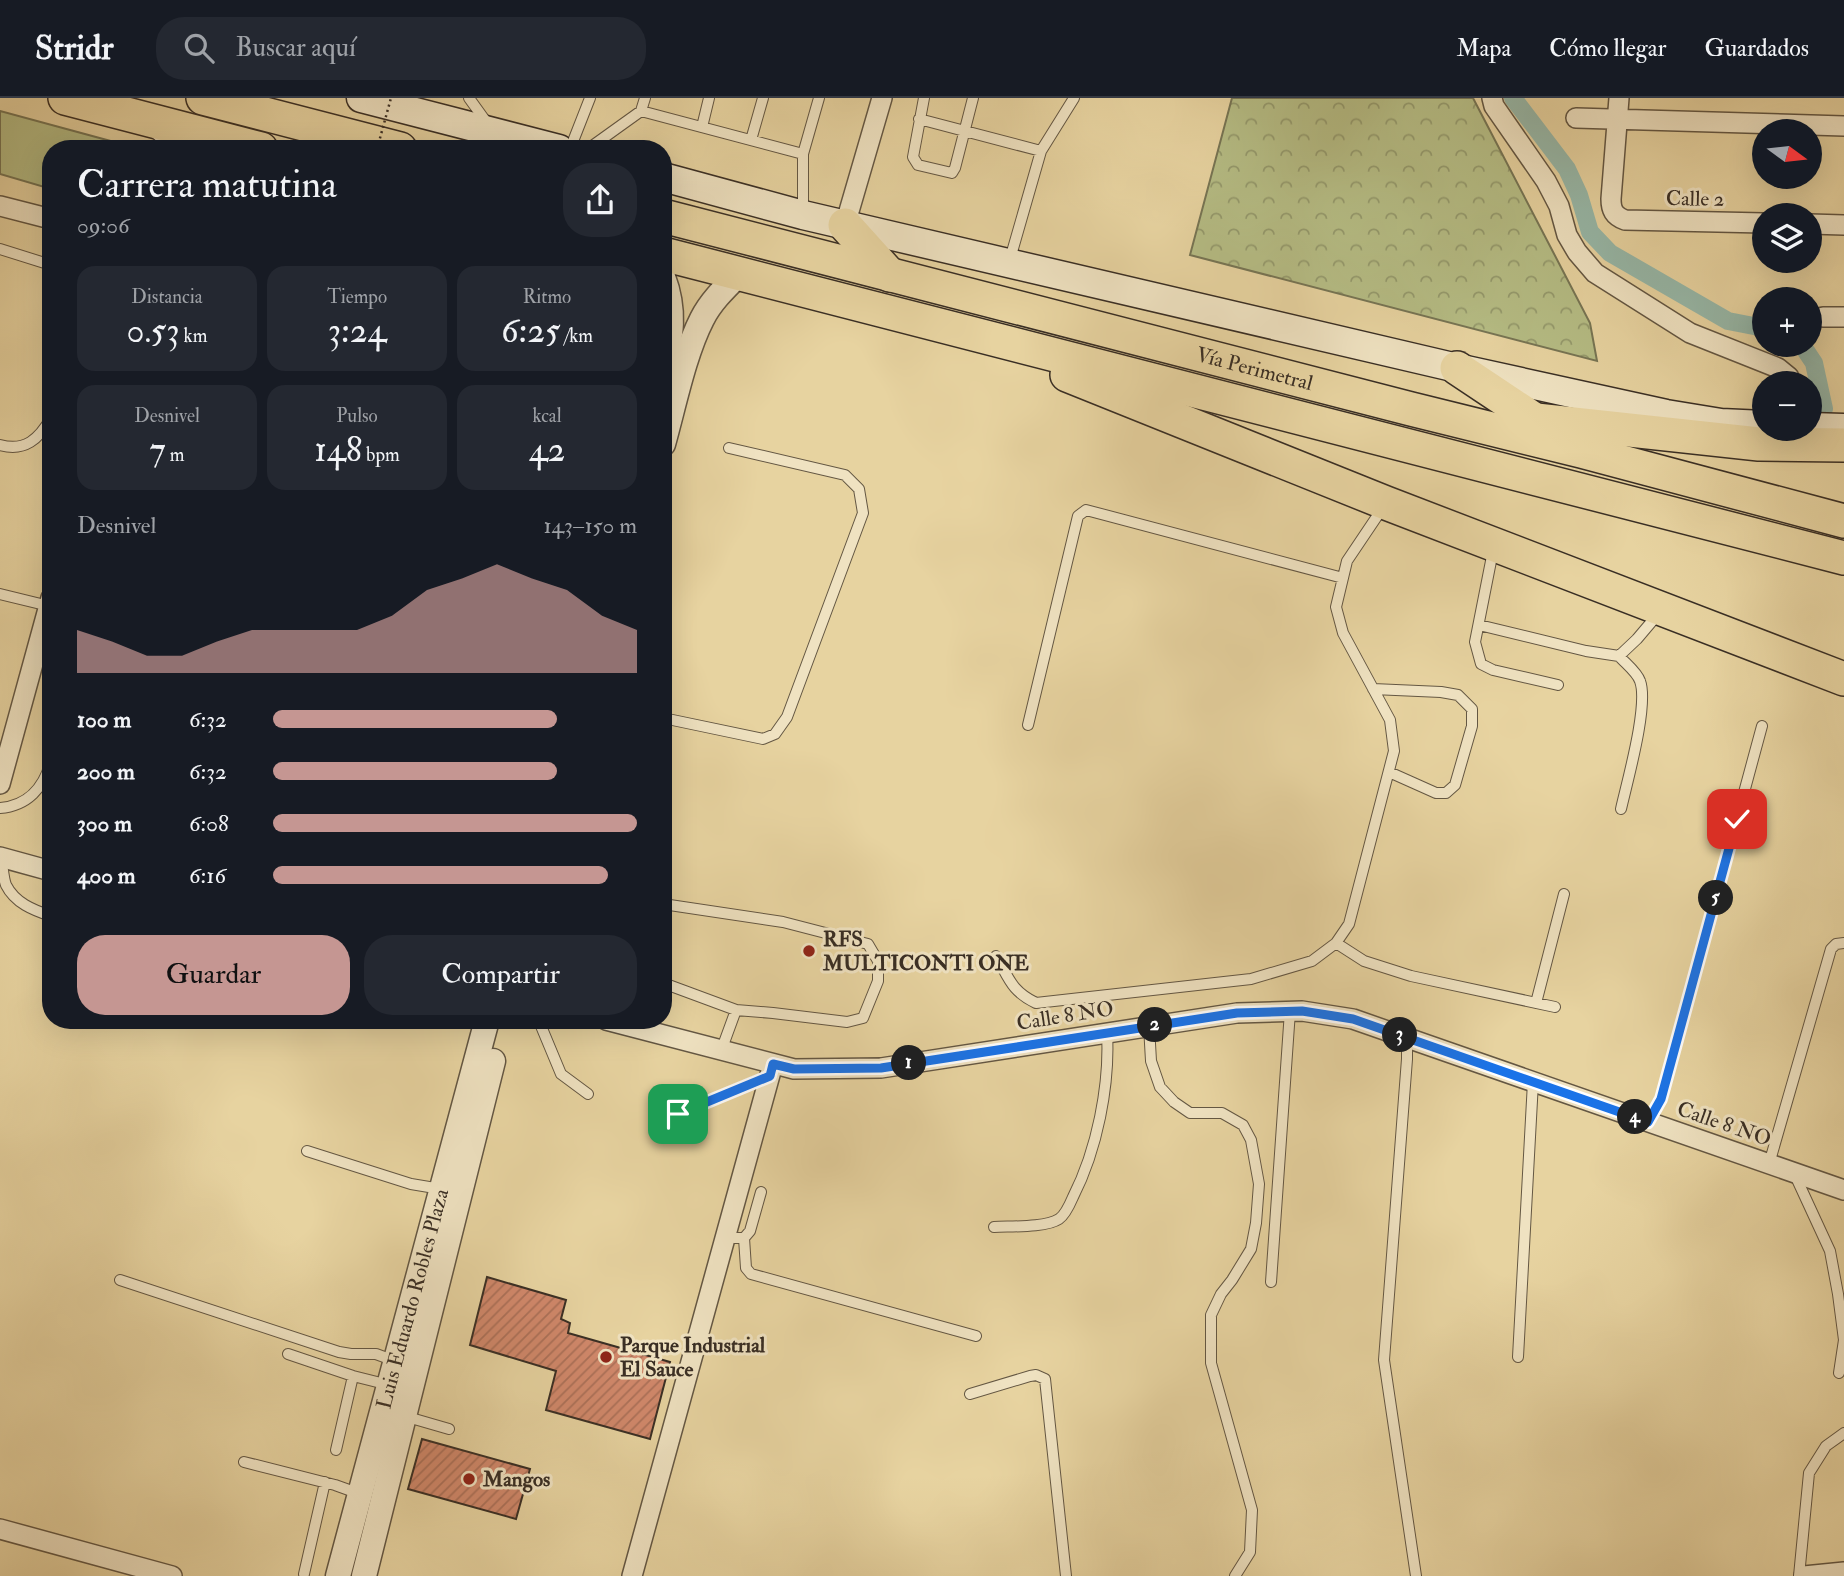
<!DOCTYPE html>
<html lang="es">
<head>
<meta charset="utf-8">
<style>
  :root { --surface:#171b24; --page:#242831; --text:#f1f3f6; --muted:#9ea1a6; --line:#363941; --accent:#c59692 }
  body { margin:0; font-family:"IM FELL Double Pica",serif; background:var(--page); color:var(--text); height:100vh; display:flex; flex-direction:column; font-size:26px; white-space:nowrap }
  * { box-sizing:border-box; margin:0 }
  p { font-size:23px; color:var(--muted) }
  .icon { flex:none; width:38px; height:38px; fill:none; stroke:currentColor; stroke-width:2; stroke-linecap:round; stroke-linejoin:round }
  .map { position:relative; flex:1; overflow:hidden }
  .drawer { position:absolute; left:42px; top:42px; width:630px; height:889px; display:flex; flex-direction:column; background:var(--surface); border-radius:28px; box-shadow:0 7px 28px #0002 }
  .drawer>* { flex:none }
  .needle { width:46px; rotate:105deg }
  .fabs { position:absolute; left:1752px; top:21px; display:grid; gap:14px }
  .fabs a { display:grid; place-items:center; width:70px; height:70px; border-radius:50%; background:var(--surface); box-shadow:0 7px 28px #0002; font-size:35px }
  .pin { position:absolute; display:grid; place-items:center; width:60px; height:60px; color:#fff; margin:-30px; border-radius:14px; box-shadow:0 4px 10px #0006 }
  .km { position:absolute; width:35px; height:35px; margin:-18px; border-radius:50%; background:#222; color:#fff; font-size:19px; line-height:35px; text-align:center }
  .round { display:grid; place-items:center; flex:none; width:74px; height:74px; border-radius:28px; background:var(--page) }
  .head { display:flex; align-items:center; justify-content:space-between; height:119px; padding:0 35px }
  h1 { font-size:38px; font-weight:600; line-height:52px }
  .stats { display:grid; grid-template-columns:repeat(3,1fr); gap:10px; height:119px; padding:7px 35px }
  .stats div { display:grid; align-content:center; border-radius:18px; background:var(--page); text-align:center }
  .stats b { font-size:35px; font-weight:600 }
  .stats small { font-size:19px; font-weight:400 }
  .stats p { font-size:19px }
  .chart { height:196px; padding:14px 35px }
  .chart p { display:flex; justify-content:space-between }
  .chart svg { width:100%; height:126px; margin-top:7px; fill:var(--accent); opacity:.7 }
  .action { display:flex; gap:14px; margin-top:auto; padding:14px 35px }
  .action a { flex:1; height:80px; border-radius:28px; background:var(--accent); color:#111; font-size:28px; font-weight:600; line-height:80px; text-align:center }
  .action a+a { background:var(--page); color:var(--text) }
  ul { padding:0 35px; list-style:none; font-size:23px }
  li { display:grid; grid-template-columns:112px 84px 1fr; align-items:center; height:52px }
  li i { height:18px; border-radius:9px; background:var(--accent) }
  header { display:flex; align-items:center; gap:42px; box-sizing:border-box; height:98px; padding:0 35px; background:var(--surface); border-bottom:2px solid var(--line) }
  header strong { font-size:33px }
  nav { display:flex; gap:38px; margin-inline-start:auto; font-size:24px }
  .search { width:490px; height:63px; background:var(--page); display:flex; align-items:center; gap:18px; box-sizing:border-box; padding:0 24px; border-radius:28px; color:var(--muted); font-size:26px }
  .map>svg:first-child { display:block }
  .green { fill:#b5bc84; stroke:#777554; stroke-width:2 }
  .forest { fill:url(#forest-crowns); stroke:#777554; stroke-width:2 }
  .lines { fill:none; stroke-linecap:round; stroke-linejoin:round }
  .canal { stroke:#97b7a7; stroke-width:18 }
  .building { fill:url(#building-hatch); stroke:#392e24; stroke-width:2 }
  .service-casing { stroke:#645743; stroke-width:12 }
  .minor-casing { stroke:#645743; stroke-width:22 }
  .tertiary-casing { stroke:#645743; stroke-width:27 }
  .secondary-casing { stroke:#392e24; stroke-width:31 }
  .trunk-casing { stroke:#392e24; stroke-width:36 }
  .service { stroke:#efe2c1; stroke-width:10 }
  .minor { stroke:#efe2c1; stroke-width:19 }
  .tertiary { stroke:#efe2c1; stroke-width:24 }
  .secondary { stroke:#efe2c1; stroke-width:28 }
  .trunk { stroke:#e7d3a0; stroke-width:33 }
  .path-bridge { stroke:#392e24; stroke-width:2.5; stroke-dasharray:2 3.5; stroke-linecap:butt }
  .route-casing { stroke:#fff; stroke-width:14 }
  .route { stroke:#1a73e8; stroke-width:9 }
  .poi-dot { fill:#8f2418; stroke:#efe2c1; stroke-width:2.5 }
  .labels { text-anchor:middle; dominant-baseline:central; stroke-width:6; stroke-linejoin:round; paint-order:stroke }
  .street-label { font-size:21px; fill:#392e24; stroke:#efe2c1 }
  .poi-label { font-size:21px; font-weight:bold; fill:#392e24; stroke:#efe2c1; text-anchor:start }
</style>
</head>
<body>
<header>
<strong>Stridr</strong>
<div class="search"><svg class="icon" aria-label="search" viewBox="0 0 24 24"><circle cx="10" cy="10" r="6"/><path d="M15 15l6 6"/></svg>Buscar aquí</div>
<nav><a>Mapa</a><a>Cómo llegar</a><a>Guardados</a></nav>
</header>
<div class="map">
<svg width="1844" height="1478" viewBox="0 0 1844 1478">
  <defs>
    <pattern id="forest-crowns" width="20" height="18" patternUnits="userSpaceOnUse" patternTransform="scale(1.75)"><rect width="20" height="18" fill="#b5bc84"/><path d="M2 6a3 3 0 1 1 6 0M12 15a3 3 0 1 1 6 0" fill="none" stroke="#94996c"/></pattern>
    <pattern id="building-hatch" width="6" height="6" patternUnits="userSpaceOnUse" patternTransform="scale(1.75)"><rect width="6" height="6" fill="#d1886b"/><path d="M-1 1l2-2M0 6l6-6M5 7l2-2" fill="none" stroke="#ab7058"/></pattern>
  </defs>
  <rect width="100%" height="100%" fill="#e7d3a0"/>
  <filter id="stains"><feTurbulence type="fractalNoise" baseFrequency=".00286" numOctaves="4"/><feColorMatrix values="0 0 0 0 .2 0 0 0 0 .09 0 0 0 0 .02 0 0 0 .5 -.17"/></filter>
  <radialGradient id="worn" r=".72"><stop offset=".6" stop-color="#630" stop-opacity="0"/><stop offset="1" stop-color="#630" stop-opacity=".3"/></radialGradient>
  <path class="green" d="M0 13 118 45 131 51H51V91L0 76Z"/>
  <path class="forest" d="M1232 0H1473L1590 225 1597 263 1190 157Z"/>
  <g class="lines">
    <path class="canal" d="M1513 0 1567 71 1579 97 1590 134 1610 155 1728 223 1764 230
      M1802 247 1814 265 1824 311"/>
  </g>
  <path class="building" d="M487 1179 566 1202 561 1221 570 1225 568 1235 670 1264 650 1341 546 1312 556 1273 470 1247Z
    M422 1341 530 1371 516 1421 408 1391Z"/>
  <g class="lines">
    <defs>
      <path id="service" d="M469 0 487 25
        M924 0 913 59 918 67 952 75 955 70 973 0
        M641 13 645 0
        M919 21 1041 53
        M702 29 709 0
        M156 36 174 51
        M751 42 763 0
        M570 51 590 0
        M588 51 641 13 803 56V113
        M803 56 819 0
        M0 151 51 167
        M1010 161 1041 53 1074 0
        M0 347C25 354 39 341 51 320
        M1493 453 1475 544 1481 566 1493 572 1558 587
        M0 496 49 508
        M1479 527 1586 553 1619 558 1637 541 1659 515
        M1619 558C1625 565 1637 574 1640 583 1649 607 1627 684 1621 711
        M1373 591 1441 594 1458 597 1472 611V628L1455 687 1446 695H1436L1389 674
        M663 620 763 641 775 636 787 619 863 415 859 391 845 377 729 350
        M1028 627 1078 418 1086 412 1343 480
        M0 710C27 708 44 690 51 663
        M1 760C3 768 3 779 6 787 15 805 33 812 51 818
        M663 806 783 824 868 846 878 863V883L863 920 847 924 773 915 736 912 663 885
        M1336 845 1364 863 1411 878 1555 909
        M996 858C1009 880 1011 893 1036 905L1251 881 1312 863 1336 845 1349 826 1394 653 1390 622 1343 535 1336 509 1347 463 1384 408
        M1536 905 1564 796
        M541 922V928L561 976 588 996
        M1149 928 1151 963 1160 989 1174 1004 1190 1015H1222L1243 1027 1251 1042 1259 1086 1256 1125 1251 1151 1232 1182 1221 1196 1211 1217V1265L1252 1412 1250 1454 1235 1478
        M1407 940V961L1384 1262 1416 1478
        M721 953 736 912
        M678 1016 769 978
        M1648 1024 1661 1001 1762 628
        M307 1053 411 1086 441 1091
        M1769 1066 1831 851 1836 846 1844 845
        M1794 1075 1830 1153 1838 1196 1844 1242 1839 1275
        M994 1129C1010 1128 1045 1130 1059 1121 1065 1117 1070 1106 1073 1099 1097 1052 1110 987 1107 935
        M726 1138 734 1140H744L750 1133 761 1094
        M744 1140 746 1170 751 1176 976 1238
        M120 1182 339 1254 351 1256H376L395 1263
        M1271 1184 1290 913
        M288 1256 353 1278 389 1287
        M1518 1259 1533 984
        M970 1296 1030 1278 1036 1277 1045 1281 1066 1478
        M404 1318 449 1331
        M336 1352 353 1278
        M244 1364 335 1387 360 1396
        M304 1476 325 1384
        M1799 1478 1809 1375 1826 1348 1844 1335"/>
      <path id="minor" d="M1492 0 1494 8 1546 83 1559 108 1567 137 1577 154 1595 175 1690 235 1778 270 1789 279 1790 285
        M1619 0 1611 101C1611 112 1614 118 1625 122L1764 125
        M1576 20 1844 28
        M0 108 51 121
        M1810 126 1844 127
        M845 127 882 0
        M1823 219H1844
        M0 686 51 500
        M0 759 51 773
        M606 922 794 971 881 970 1237 915 1302 913 1353 921 1844 1092
        M0 1431 172 1478
        M632 1478 773 966
        M1804 1478 1844 1474"/>
      <g id="tertiary">
        <path d="M663 179C676 213 671 239 663 273"/>
        <path d="M663 346C674 307 684 256 702 221 711 203 726 189 740 175"/>
        <path id="s1" d="M338 1478 487 922"/>
        <path d="M364 1478 493 963"/>
      </g>
      <path id="secondary" d="M361 0 559 51
        M663 79 803 117 1457 270 1666 316 1721 325 1764 327
        M1810 329 1844 330"/>
      <g id="trunk">
        <path d="M65 0 261 51"/>
        <path d="M203 0 400 51"/>
        <path id="s2" d="M663 118 1411 311 1581 353 1844 423"/>
        <path d="M845 127 890 177"/>
        <path d="M663 156 1844 460"/>
        <path d="M1457 270 1541 326"/>
        <path d="M1067 277 1386 405 1844 581"/>
        <path d="M1519 320 1759 346 1844 347"/>
      </g>
    </defs>
    <use href="#service" class="service-casing"/>
    <use href="#minor" class="minor-casing"/>
    <use href="#tertiary" class="tertiary-casing"/>
    <use href="#secondary" class="secondary-casing"/>
    <use href="#trunk" class="trunk-casing"/>
    <use href="#service" class="service"/>
    <use href="#minor" class="minor"/>
    <use href="#tertiary" class="tertiary"/>
    <use href="#secondary" class="secondary"/>
    <use href="#trunk" class="trunk"/>
    <path class="path-bridge" d="M377 51 391 0"/>
  </g>
  <g class="lines">
    <defs>
      <path id="route" d="M678 1016 770 978 773 966 794 971 881 970 1237 915 1302 913 1353 921 1648 1024 1661 1001 1737 721"/>
    </defs>
    <use href="#route" class="route-casing"/>
    <use href="#route" class="route"/>
  </g>
  <g class="poi-dot">
    <circle cx="809" cy="853" r="7"/>
    <circle cx="606" cy="1259" r="7"/>
    <circle cx="469" cy="1381" r="7"/>
  </g>
  <g class="labels">
    <g class="street-label">
      <text transform="translate(1695 101) rotate(1)">Calle 2</text>
      <text stroke="none"><textPath href="#s2" startOffset="611">Vía Perimetral</textPath></text>
      <text transform="translate(1065 918) rotate(-9)">Calle 8 NO</text>
      <text transform="translate(1724 1026) rotate(19)">Calle 8 NO</text>
      <text stroke="none"><textPath href="#s1" startOffset="287">Luis Eduardo Robles Plaza</textPath></text>
    </g>
    <g class="poi-label">
      <text x="823" y="841">RFS<tspan x="823" dy="24">MULTICONTI ONE</tspan></text>
      <text x="620" y="1247">Parque Industrial<tspan x="620" dy="24">El Sauce</tspan></text>
      <text x="483" y="1381">Mangos</text>
    </g>
  </g>
  <rect width="100%" height="100%" filter="url(#stains)"/>
  <rect width="100%" height="100%" fill="url(#worn)"/>
</svg>
<div class="fabs">
<a><svg class="needle" viewBox="-14 -14 28 28"><path d="M0-13l5 13h-10z" fill="#e53935"/><path d="M0 13l5-13h-10z" fill="#9ea1a6"/></svg></a>
<a><svg class="icon" aria-label="layers" viewBox="0 0 24 24"><path d="M12 4l9 5-9 5-9-5zM3 14l9 5 9-5"/></svg></a>
<a>+</a>
<a>−</a>
</div>
<div class="pin" style="left:678px;top:1016px;background:#1e9e55"><svg class="icon" aria-label="arrive" viewBox="0 0 24 24"><path d="M6 21V4h12l-3 4 3 4H6"/></svg></div>
<div class="pin" style="left:1737px;top:721px;background:#d93025"><svg class="icon" aria-label="check" viewBox="0 0 24 24"><path d="M5 12l5 5 9-10"/></svg></div>
<b class="km" style="left:909px;top:965px">1</b>
<b class="km" style="left:1155px;top:927px">2</b>
<b class="km" style="left:1400px;top:937px">3</b>
<b class="km" style="left:1635px;top:1019px">4</b>
<b class="km" style="left:1716px;top:800px">5</b>
<section class="drawer">
<div class="head"><div><h1>Carrera matutina</h1><p>09:06</p></div><a class="round"><svg class="icon" aria-label="share" viewBox="0 0 24 24"><path d="M12 15V3M7 8l5-5 5 5M5 13v7h14v-7"/></svg></a></div>
<div class="stats">
<div><p>Distancia</p><b>0.53<small> km</small></b></div>
<div><p>Tiempo</p><b>3:24</b></div>
<div><p>Ritmo</p><b>6:25<small> /km</small></b></div>
</div>
<div class="stats">
<div><p>Desnivel</p><b>7<small> m</small></b></div>
<div><p>Pulso</p><b>148<small> bpm</small></b></div>
<div><p>kcal</p><b>42</b></div>
</div>
<div class="chart"><p><span>Desnivel</span>143–150 m</p>
<svg viewBox="0 0 160 44" preserveAspectRatio="none"><path d="M0 44V29L10 33L20 38L30 38L40 33L50 29L60 29L70 29L80 29L90 24L100 15L110 11L120 6L130 11L140 15L150 24L160 29V44z"/></svg>
</div>
<ul>
<li><b>100 m</b>6:32<i style="width:78%"></i></li>
<li><b>200 m</b>6:32<i style="width:78%"></i></li>
<li><b>300 m</b>6:08<i style="width:100%"></i></li>
<li><b>400 m</b>6:16<i style="width:92%"></i></li>
</ul>
<div class="action"><a>Guardar</a><a>Compartir</a></div>
</section>
</div>
</body>
</html>
